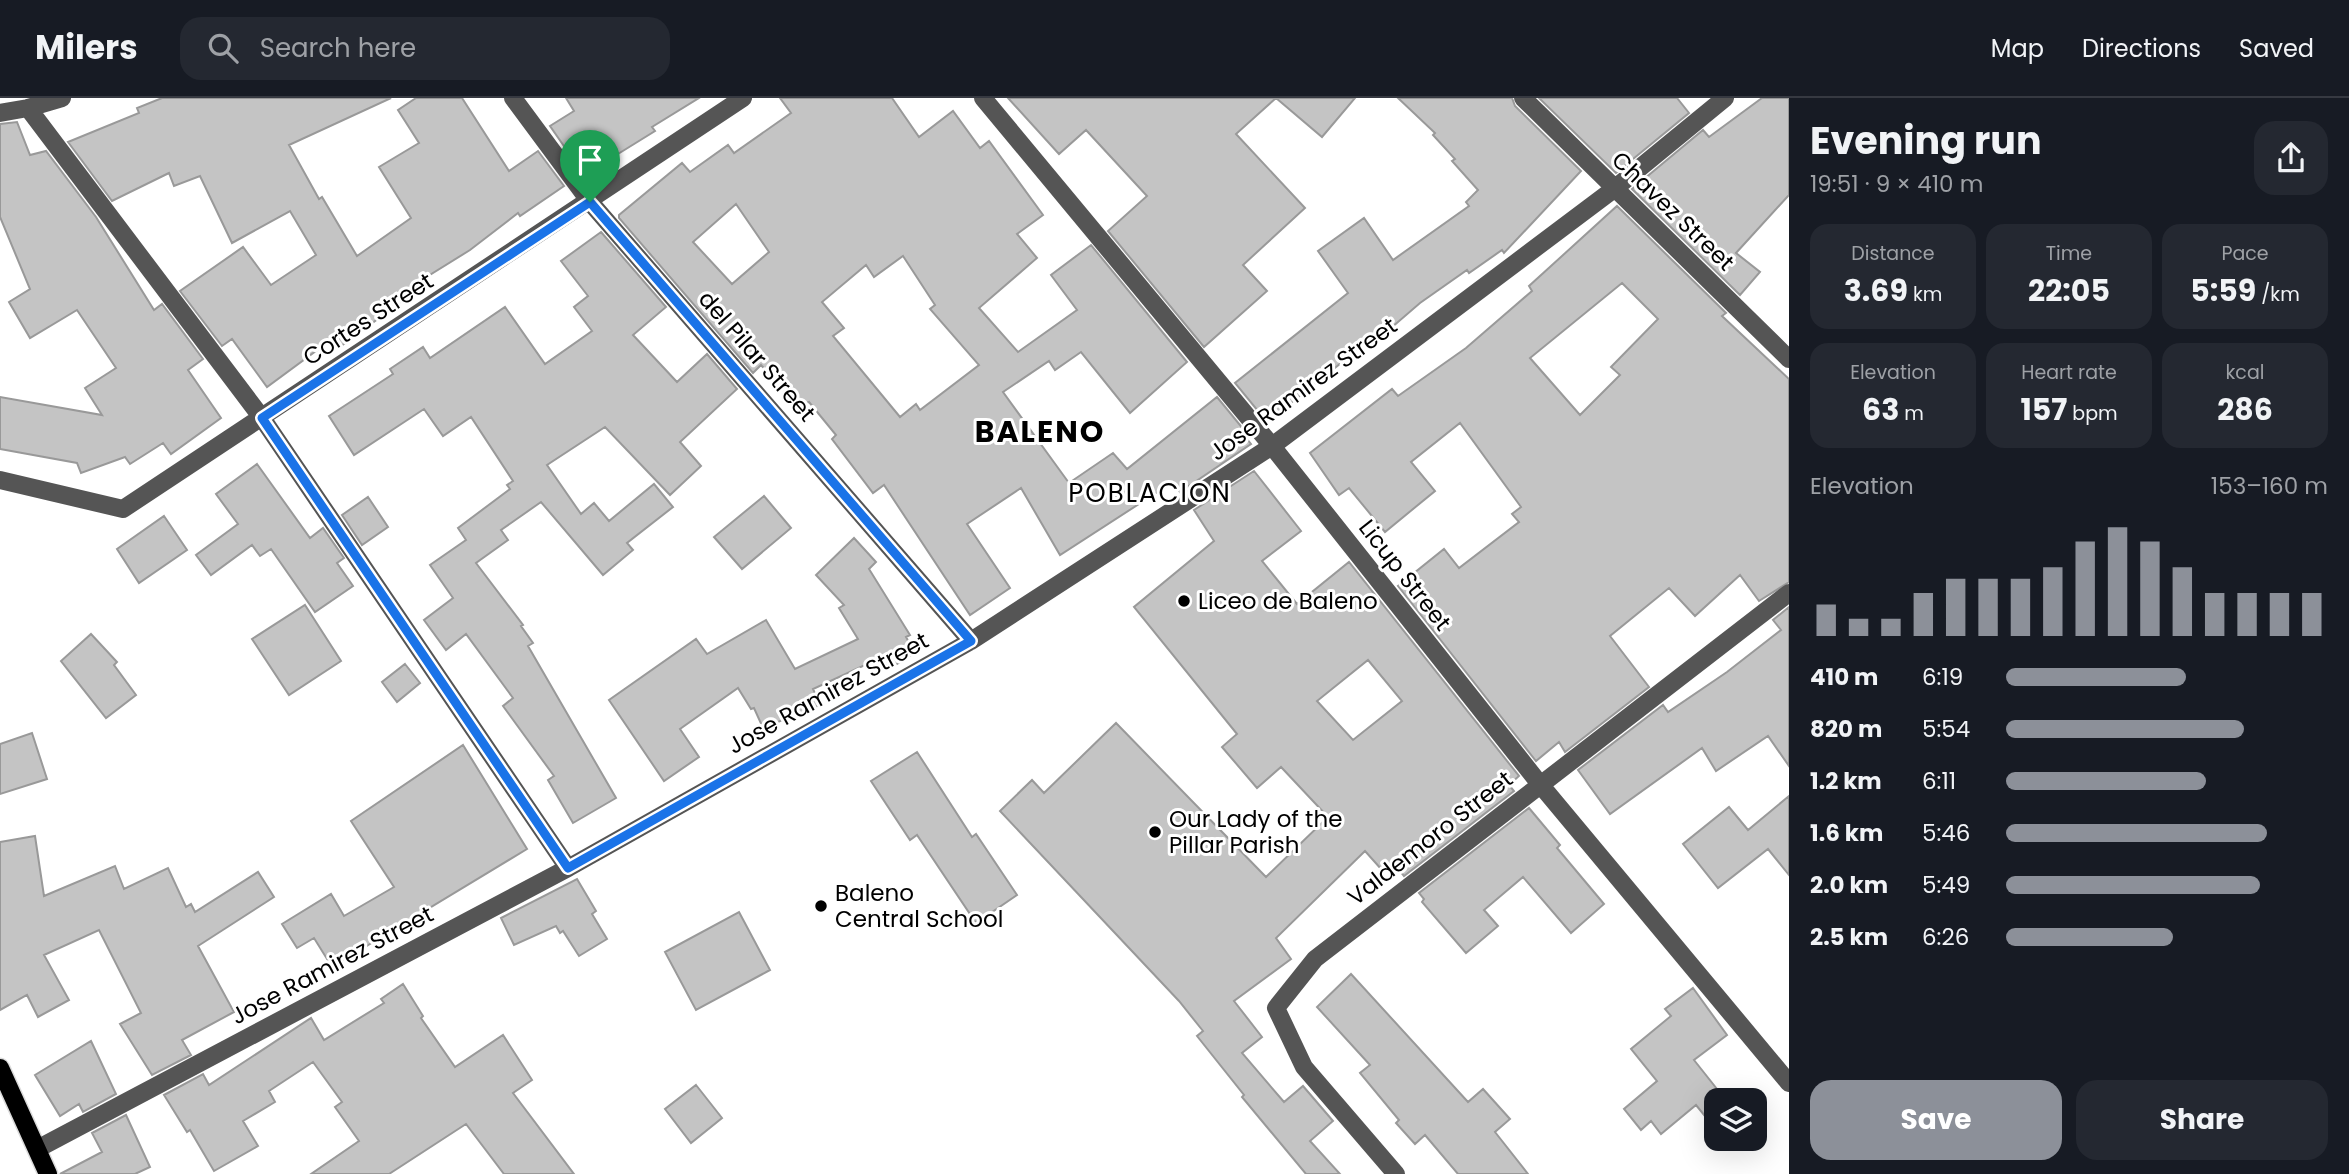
<!DOCTYPE html>
<html lang="en">
<head>
<meta charset="utf-8">
<style>
  :root { --surface:#171b24; --page:#242831; --text:#f1f3f6; --muted:#9ea1a6; --line:#363941; --accent:#8c9099 }
  body { margin:0; font-family:Poppins,sans-serif; background:var(--page); color:var(--text); height:100vh; display:flex; flex-direction:column; font-size:26px; white-space:nowrap }
  * { box-sizing:border-box; margin:0 }
  p { font-size:23px; color:var(--muted) }
  .icon { flex:none; width:38px; height:38px; fill:none; stroke:currentColor; stroke-width:2; stroke-linecap:round; stroke-linejoin:round }
  .map { position:relative; flex:1; overflow:hidden }
  .details { display:flex; flex-direction:column; background:var(--surface); width:560px }
  .details>* { flex:none }
  .buttons { position:absolute; left:1704px; top:990px; display:grid; gap:14px }
  .buttons a { display:grid; place-items:center; width:63px; height:63px; border-radius:14px; background:var(--surface); box-shadow:0 7px 28px #0002; font-size:35px }
  .pin { position:absolute; display:grid; place-items:center; width:60px; height:60px; color:#fff; margin:-72px -30px; border-radius:50% 50% 50% 0; rotate:-45deg; box-shadow:0 0 7px #0007 }
  .pin .icon { rotate:45deg }
  .round { display:grid; place-items:center; flex:none; width:74px; height:74px; border-radius:21px; background:var(--page) }
  .head { display:flex; align-items:center; justify-content:space-between; height:119px; padding:0 21px }
  h1 { font-size:38px; font-weight:700; line-height:52px }
  .figures { display:grid; grid-template-columns:repeat(3,1fr); gap:10px; height:119px; padding:7px 21px }
  .figures div { display:grid; align-content:center; border-radius:18px; background:var(--page); text-align:center }
  .figures b { font-size:30px; font-weight:700 }
  .figures small { font-size:19px; font-weight:400 }
  .figures p { font-size:19px }
  .chart { height:196px; padding:14px 21px }
  .chart p { display:flex; justify-content:space-between }
  .chart svg { width:100%; height:126px; margin-top:7px; stroke:var(--accent); stroke-width:6 }
  .action { display:flex; gap:14px; margin-top:auto; padding:14px 21px }
  .action a { flex:1; height:80px; border-radius:21px; background:var(--accent); color:#fff; font-size:28px; font-weight:700; line-height:80px; text-align:center }
  .action a+a { background:var(--page); color:var(--text) }
  ul { padding:0 21px; list-style:none; font-size:23px }
  li { display:grid; grid-template-columns:112px 84px 1fr; align-items:center; height:52px }
  li i { height:18px; border-radius:9px; background:var(--accent) }
  header { display:flex; align-items:center; gap:42px; box-sizing:border-box; height:98px; padding:0 35px; background:var(--surface); border-bottom:2px solid var(--line) }
  header strong { font-size:33px }
  nav { display:flex; gap:38px; margin-inline-start:auto; font-size:24px }
  .search { width:490px; height:63px; background:var(--page); display:flex; align-items:center; gap:18px; box-sizing:border-box; padding:0 24px; border-radius:21px; color:var(--muted); font-size:26px }
  main { display:flex; flex:1; min-height:0 }
  .map>svg:first-child { display:block }
  .building { fill:#c4c4c4; stroke:#999; stroke-width:2; fill-rule:evenodd }
  .lines { fill:none; stroke-linecap:round; stroke-linejoin:round }
  .major-casing { stroke:#dbdbdb; stroke-width:21 }
  .minor { stroke:#555; stroke-width:18 }
  .major { stroke:#000; stroke-width:18 }
  .route-casing { stroke:#fff; stroke-width:14 }
  .route { stroke:#1a73e8; stroke-width:9 }
  .poi-dot { fill:#000; stroke:#fff; stroke-width:2.5 }
  .labels { text-anchor:middle; dominant-baseline:central; stroke-width:6; stroke-linejoin:round; paint-order:stroke }
  .street-label { font-size:23px; fill:#000; stroke:#fff }
  .poi-label { font-size:23px; fill:#000; stroke:#fff; text-anchor:start }
  .quarter-label { font-size:26px; letter-spacing:2px; fill:#000; stroke:#fff }
  .district-label { font-size:30px; font-weight:bold; letter-spacing:2px; fill:#000; stroke:#fff }
</style>
</head>
<body>
<header>
<strong>Milers</strong>
<div class="search"><svg class="icon" aria-label="search" viewBox="0 0 24 24"><circle cx="10" cy="10" r="6"/><path d="M15 15l6 6"/></svg>Search here</div>
<nav><a>Map</a><a>Directions</a><a>Saved</a></nav>
</header>
<main>
<div class="map">
<svg width="1789" height="1076" viewBox="0 0 1789 1076">
  <rect width="100%" height="100%" fill="#fff"/>
  <path class="building" d="M162 0H391L289 47 319 101 322 99 357 158 411 120 379 69 419 45 398 12 416 0H462L509 73 538 53 564 88 520 118 518 115 470 152 425 180 428 184 341 248 335 239 267 289 232 241 222 248 180 193 243 149 271 187 316 157 290 113 232 145 200 78 174 88 169 75 112 103 68 44 139 15 137 10Z
    M566 0H699L652 29 655 33 584 77 550 28 574 13Z
    M780 0H892L919 39 953 13 980 50 989 43 1043 117 1017 136 1037 160 979 210 1018 254 1077 212 1051 177 1091 147 1187 264 1130 315 1081 254 1055 272 1049 263 1003 294 1069 385 1113 355 1127 371 1217 299 1249 338 1247 341 1251 346 1180 394 1173 384 1060 457 1021 390 967 426 1010 490 970 517 884 387 873 395 832 341 836 337 809 304 797 308 761 267 753 275 619 120V117L682 65 690 74 728 47 734 55 791 15ZM736 106 769 154 732 186 693 144ZM903 158 935 207 930 211 979 267 920 312 916 306 900 319 833 238 844 230 822 204 866 167 874 179Z
    M1008 0H1276L1236 36 1305 110 1243 167 1267 193 1204 249 1108 133 1147 98 1086 32 1059 56Z
    M1276 0H1355L1322 39Z
    M1398 0H1512L1515 8 1581 73 1504 155 1502 152 1469 175 1467 172 1420 205 1383 237 1380 234 1267 324 1235 285 1348 195 1318 153 1364 120 1393 162 1469 108 1466 104 1478 92 1452 63 1455 61 1433 37 1435 35Z
    M1539 0H1677L1689 15 1616 75Z
    M1762 0H1789V97L1736 155 1760 174 1740 197 1632 91 1703 32 1709 39Z
    M17 24 30 57 46 53 96 119 154 212 162 206 203 261 188 272 221 320 171 356 163 345 130 366 125 359 81 375 77 365 0 351V299L102 317 85 290 116 270 77 212 30 240 9 204 30 191 0 119V26Z
    M1617 108 1726 215 1722 218 1789 281V484L1759 503 1740 477 1695 518 1669 490 1610 538 1649 589 1565 654 1559 644 1536 663 1398 488 1444 451 1459 470 1519 424 1512 416 1521 409 1460 325 1411 364 1435 393 1385 434 1349 390 1339 397 1310 355 1392 291 1398 298 1466 250 1532 193 1529 188ZM1622 185 1658 221 1611 269 1620 277 1580 317 1530 260Z
    M601 134 666 209 633 237 677 284 707 256 737 291 680 344 701 368 670 397 605 329 547 367 581 416 594 405 609 423 654 386 673 409 627 445 633 452 603 477 541 404 501 432 508 442 476 465 523 527 521 528 533 545 528 548 616 700 573 725 548 682 554 678 503 608 513 600 466 536 446 552 424 522 453 500 430 467 466 442 458 430 510 391 507 387 513 383 471 319 443 338 424 311 354 357 329 318 393 276 390 271 423 249 430 260 505 209 545 266 592 233 574 209 588 198 561 163Z
    M257 366 310 440 323 430 344 460 337 465 353 488 315 514 271 451 260 458 252 447 211 477 196 457 238 426 216 396Z
    M1254 373 1301 433 1262 463 1297 506 1349 464 1519 678 1509 687 1514 693 1404 778 1392 763 1382 772 1365 753 1276 840 1291 861 1234 903 1262 939 1242 955 1284 1004 1303 988 1333 1023 1310 1043 1340 1076H1306L1242 999 1244 997 1197 938 1203 933 1179 903 1000 713 1032 682 1044 695 1116 625 1266 779 1328 719 1281 669 1257 690 1222 649 1237 636 1134 509 1214 443 1194 412ZM1368 562 1402 603 1353 642 1317 603Z
    M764 398 791 430 742 471 714 439Z
    M368 399 388 429 362 447 342 417Z
    M164 418 187 452 139 485 117 451Z
    M854 440 876 464 869 471 910 537 906 539 915 555 887 572 880 560 813 591 820 607 763 630 754 610 751 611 738 590 680 631 699 659 664 683 609 602 696 541 707 556 766 522 795 571 858 541 839 510 844 507 816 477Z
    M305 507 341 563 289 597 252 541Z
    M1789 509V668L1768 638 1716 673 1702 650 1610 716 1578 672 1663 607 1668 614 1727 574 1781 532 1773 522Z
    M91 536 117 564 114 567 136 597 106 620 61 563Z
    M405 566 420 585 397 604 382 584Z
    M32 635 47 681 0 696V646Z
    M463 647 527 751 332 869 314 840 297 850 282 826 331 796 344 818 394 789 351 723Z
    M917 654 972 739 976 736 1017 797 976 825 917 737 910 742 871 683Z
    M1789 698V777L1768 751 1718 790 1683 746 1729 709 1748 732Z
    M1529 710 1560 747 1557 750 1604 806 1571 835 1523 779 1484 812 1498 828 1466 855 1422 804 1424 801 1419 795Z
    M35 738 44 798 115 768 124 791 168 770 186 809 191 806 195 814 258 774 274 799 198 848 234 914 182 942 191 957 152 977 120 926 141 915 99 832 44 857 69 902 38 919 27 897 0 912V744Z
    M577 781 596 813 592 816 607 841 579 858 563 833 560 835 556 828 514 847 501 820Z
    M739 814 770 872 696 912 665 854Z
    M1351 876 1468 1004 1483 991 1510 1021 1495 1034 1528 1076H1458L1425 1037 1415 1046 1396 1025 1399 1022 1360 975 1370 967 1317 909Z
    M403 886 423 918 421 920 455 969 503 937 532 982 513 995 574 1076H504L466 1026 389 1076H311L359 1043 335 1009 342 1004 313 964 269 993 275 1004 243 1023 258 1048 214 1073 190 1032 187 1034 164 997 203 976 209 987 311 920 324 942 384 905 381 901Z
    M1693 890 1727 937 1694 962 1717 991V1033L1696 1007 1661 1036 1651 1023 1641 1032 1624 1011 1657 983 1631 951 1671 918 1665 911Z
    M91 943 116 996 83 1014 79 1006 60 1018 35 977Z
    M696 987 722 1020 691 1045 665 1011Z
    M126 1017 150 1069 135 1076H60L102 1054 92 1035Z"/>
  <g class="lines">
    <defs>
      <path id="major" d="M0 970 48 1076"/>
    </defs>
    <use href="#major" class="major-casing"/>
    <path class="minor" d="M62 0 28 10 262 320 568 770
      M513 0 590 104 971 543
      M983 0 1272 348 1539 685 1789 985
      M1523 0 1789 261
      M0 15 28 10
      M0 382 123 411 743 0
      M39 1050 568 770 971 543 1272 348 1614 91 1725 0
      M1396 1076 1304 969 1276 910 1315 861 1789 495"/>
    <use href="#major" class="major"/>
  </g>
  <g class="lines">
    <defs>
      <path id="route" d="M590 104 971 543 568 770 262 320Z"/>
    </defs>
    <use href="#route" class="route-casing"/>
    <use href="#route" class="route"/>
  </g>
  <g class="poi-dot">
    <circle cx="1184" cy="503" r="7"/>
    <circle cx="1155" cy="734" r="7"/>
    <circle cx="821" cy="808" r="7"/>
  </g>
  <g class="labels">
    <g class="street-label">
      <text transform="translate(1673 113) rotate(44)">Chavez Street</text>
      <text transform="translate(368 221) rotate(-33)">Cortes Street</text>
      <text transform="translate(757 258) rotate(49)">del Pilar Street</text>
      <text transform="translate(1303 291) rotate(-36)">Jose Ramirez Street</text>
      <text transform="translate(1405 477) rotate(52)">Licup Street</text>
      <text transform="translate(828 595) rotate(-29)">Jose Ramirez Street</text>
      <text transform="translate(1430 740) rotate(-38)">Valdemoro Street</text>
      <text transform="translate(332 867) rotate(-28)">Jose Ramirez Street</text>
    </g>
    <g class="poi-label">
      <text x="1198" y="503">Liceo de Baleno</text>
      <text x="1169" y="721">Our Lady of the<tspan x="1169" dy="26">Pillar Parish</tspan></text>
      <text x="835" y="795">Baleno<tspan x="835" dy="26">Central School</tspan></text>
    </g>
    <g class="quarter-label">
      <text x="1150" y="395">POBLACION</text>
    </g>
    <g class="district-label">
      <text x="1040" y="333">BALENO</text>
    </g>
  </g>
</svg>
<div class="buttons">
<a><svg class="icon" aria-label="layers" viewBox="0 0 24 24"><path d="M12 4l9 5-9 5-9-5zM3 14l9 5 9-5"/></svg></a>
</div>
<div class="pin" style="left:590px;top:104px;background:#1e9e55"><svg class="icon" aria-label="arrive" viewBox="0 0 24 24"><path d="M6 21V4h12l-3 4 3 4H6"/></svg></div>
</div>
<section class="details">
<div class="head"><div><h1>Evening run</h1><p>19:51 · 9 × 410 m</p></div><a class="round"><svg class="icon" aria-label="share" viewBox="0 0 24 24"><path d="M12 15V3M7 8l5-5 5 5M5 13v7h14v-7"/></svg></a></div>
<div class="figures">
<div><p>Distance</p><b>3.69<small> km</small></b></div>
<div><p>Time</p><b>22:05</b></div>
<div><p>Pace</p><b>5:59<small> /km</small></b></div>
</div>
<div class="figures">
<div><p>Elevation</p><b>63<small> m</small></b></div>
<div><p>Heart rate</p><b>157<small> bpm</small></b></div>
<div><p>kcal</p><b>286</b></div>
</div>
<div class="chart"><p><span>Elevation</span>153–160 m</p>
<svg viewBox="0 0 160 44" preserveAspectRatio="none"><path d="M5 44V33M15 44V38M25 44V38M35 44V29M45 44V24M55 44V24M65 44V24M75 44V20M85 44V11M95 44V6M105 44V11M115 44V20M125 44V29M135 44V29M145 44V29M155 44V29"/></svg>
</div>
<ul>
<li><b>410 m</b>6:19<i style="width:56%"></i></li>
<li><b>820 m</b>5:54<i style="width:74%"></i></li>
<li><b>1.2 km</b>6:11<i style="width:62%"></i></li>
<li><b>1.6 km</b>5:46<i style="width:81%"></i></li>
<li><b>2.0 km</b>5:49<i style="width:79%"></i></li>
<li><b>2.5 km</b>6:26<i style="width:52%"></i></li>
</ul>
<div class="action"><a>Save</a><a>Share</a></div>
</section>
</main>
</body>
</html>
